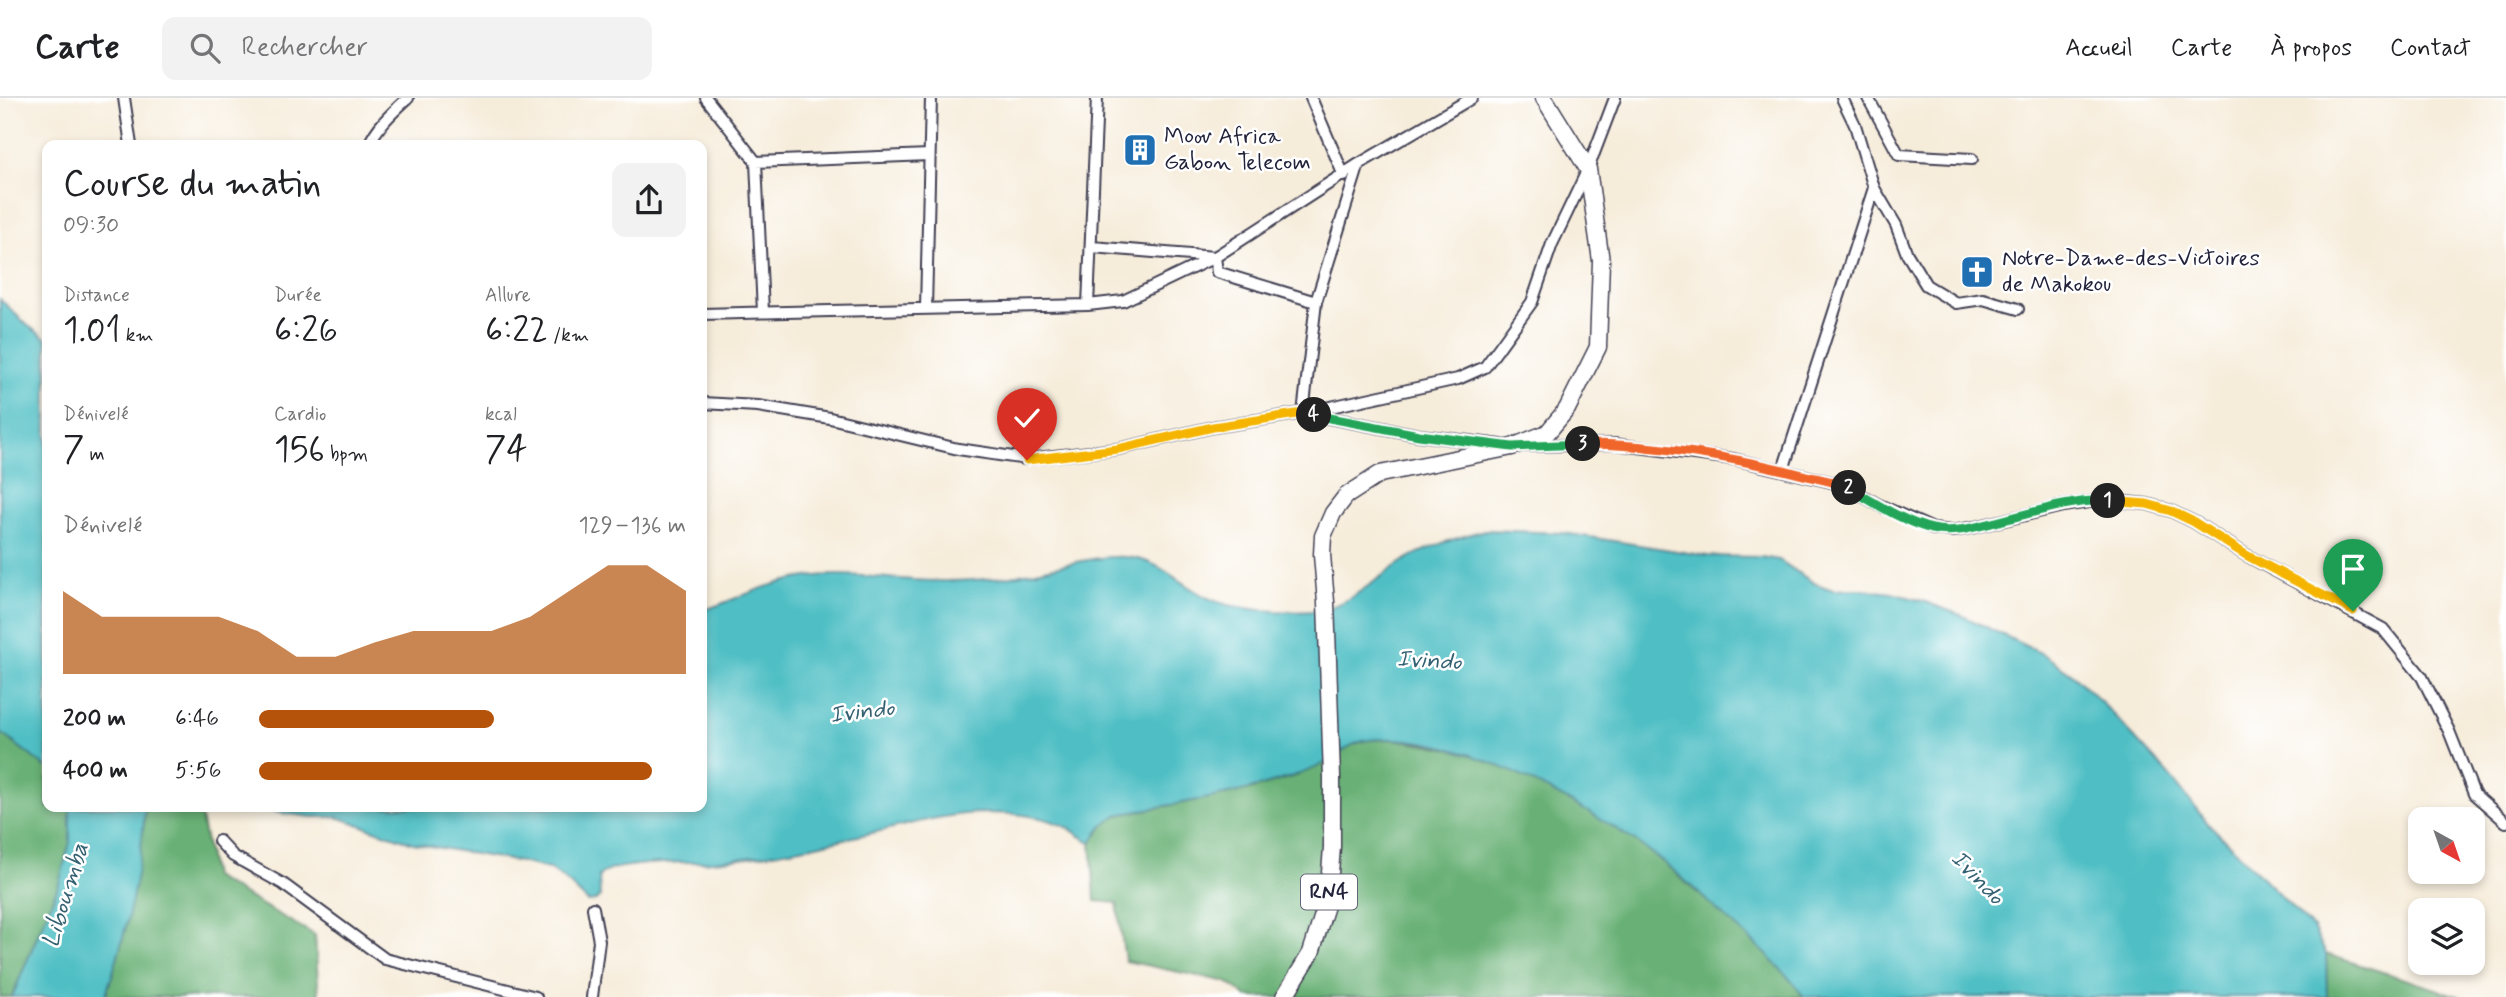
<!DOCTYPE html>
<html lang="fr">
<head>
<meta charset="utf-8">
<style>
  :root { --surface:#fff; --page:#f2f2f2; --text:#202124; --muted:#757577; --line:#e0e0e0; --accent:#b45309 }
  body { margin:0; font-family:Mynerve,sans-serif; background:var(--page); color:var(--text); height:100vh; display:flex; flex-direction:column; font-size:26px; white-space:nowrap }
  * { box-sizing:border-box; margin:0 }
  p { font-size:23px; color:var(--muted) }
  .icon { flex:none; width:38px; height:38px; fill:none; stroke:currentColor; stroke-width:2; stroke-linecap:round; stroke-linejoin:round }
  .map { position:relative; flex:1; overflow:hidden }
  .drawer { position:absolute; left:42px; top:42px; width:665px; height:672px; display:flex; flex-direction:column; background:var(--surface); border-radius:14px; box-shadow:0 4px 10px #0003 }
  .drawer>* { flex:none }
  .needle { width:46px; rotate:140deg }
  .controls { position:absolute; left:2408px; top:709px; display:grid; gap:14px }
  .controls a { display:grid; place-items:center; width:77px; height:77px; border-radius:14px; background:var(--surface); box-shadow:0 4px 10px #0003; font-size:35px }
  .pin { position:absolute; display:grid; place-items:center; width:60px; height:60px; color:#fff; margin:-72px -30px; border-radius:50% 50% 50% 0; rotate:-45deg; box-shadow:0 0 7px #0007 }
  .pin .icon { rotate:45deg }
  .km { position:absolute; width:35px; height:35px; margin:-18px; border-radius:50%; background:#222; color:#fff; font-size:19px; line-height:35px; text-align:center }
  .round { display:grid; place-items:center; flex:none; width:74px; height:74px; border-radius:14px; background:var(--page) }
  .overview { display:flex; align-items:center; justify-content:space-between; height:119px; padding:0 21px }
  h1 { font-size:38px; font-weight:600; line-height:52px }
  .stats { display:grid; grid-template-columns:repeat(3,1fr); gap:10px; height:119px; padding:7px 21px }
  .stats div { display:grid; align-content:center }
  .stats b { font-size:35px; font-weight:600 }
  .stats small { font-size:19px; font-weight:400 }
  .stats p { font-size:19px }
  .chart { height:196px; padding:14px 21px }
  .chart p { display:flex; justify-content:space-between }
  .chart svg { width:100%; height:126px; margin-top:7px; fill:var(--accent); opacity:.7 }
  ul { padding:0 21px; list-style:none; font-size:23px }
  li { display:grid; grid-template-columns:112px 84px 1fr; align-items:center; height:52px }
  li i { height:18px; border-radius:9px; background:var(--accent) }
  header { display:flex; align-items:center; gap:42px; box-sizing:border-box; height:98px; padding:0 35px; background:var(--surface); border-bottom:2px solid var(--line) }
  header strong { font-size:33px }
  nav { display:flex; gap:38px; margin-inline-start:auto; font-size:24px }
  .search { width:490px; height:63px; background:var(--page); display:flex; align-items:center; gap:18px; box-sizing:border-box; padding:0 24px; border-radius:14px; color:var(--muted); font-size:26px }
  .map>svg:first-child { display:block }
  .forest { fill:#68b075; stroke:#456958; stroke-width:2 }
  .water { fill:#50bfc5; stroke:#397080; stroke-width:2 }
  .lines { fill:none; stroke-linecap:round; stroke-linejoin:round }
  .minor-casing { stroke:#424053; stroke-width:14 }
  .highway-casing { stroke:#424053; stroke-width:19 }
  .minor { stroke:#fff; stroke-width:10 }
  .highway { stroke:#fff; stroke-width:16 }
  .split-1-casing { stroke:#fff; stroke-width:14 }
  .split-2-casing { stroke:#fff; stroke-width:14 }
  .split-3-casing { stroke:#fff; stroke-width:14 }
  .split-4-casing { stroke:#fff; stroke-width:14 }
  .split-5-casing { stroke:#fff; stroke-width:14 }
  .split-1 { stroke:#f5b400; stroke-width:9 }
  .split-2 { stroke:#22a559; stroke-width:9 }
  .split-3 { stroke:#f0652b; stroke-width:9 }
  .split-4 { stroke:#22a559; stroke-width:9 }
  .split-5 { stroke:#f5b400; stroke-width:9 }
  .labels { text-anchor:middle; dominant-baseline:central; stroke-width:5; stroke-linejoin:round; paint-order:stroke }
  .shield { fill:#fff; stroke:#646476; stroke-width:2 }
  .shield-label { font-size:21px; font-weight:bold; fill:#22223b }
  .poi-label { font-size:23px; fill:#22223b; stroke:#fff; text-anchor:start }
  .water-label { font-size:24px; font-style:italic; fill:#346172; stroke:#fff }
</style>
</head>
<body>
<header>
<strong>Carte</strong>
<div class="search"><svg class="icon" aria-label="search" viewBox="0 0 24 24"><circle cx="10" cy="10" r="6"/><path d="M15 15l6 6"/></svg>Rechercher</div>
<nav><a>Accueil</a><a>Carte</a><a>À propos</a><a>Contact</a></nav>
</header>
<div class="map">
<svg width="2506" height="899" viewBox="0 0 2506 899">
  <rect width="100%" height="100%" fill="#fff"/>
  <filter id="ink" filterUnits="userSpaceOnUse"><feTurbulence type="fractalNoise" baseFrequency=".0143" numOctaves="2"/><feDisplacementMap in="SourceGraphic" scale="14" xChannelSelector="R" yChannelSelector="G"/><feConvolveMatrix kernelMatrix="1 2 1 2 8 2 1 2 1" color-interpolation-filters="sRGB"/></filter>
  <filter id="wash" filterUnits="userSpaceOnUse"><feTurbulence type="fractalNoise" baseFrequency=".00686" numOctaves="4" result="noise"/><feDisplacementMap in="SourceGraphic" scale="28" xChannelSelector="R" yChannelSelector="G"/><feGaussianBlur stdDeviation="1.57" result="paint"/><feColorMatrix in="noise" values="0 0 0 0 0 0 0 0 0 0 0 0 0 0 0 0 0 1.4 0 .05"/><feComposite in="paint" operator="in"/></filter>
  <g filter="url(#wash)">
    <rect width="100%" height="100%" fill="#f6ecda"/>
    <path class="forest" d="M0 634 47 670V709H70V744L59 786 12 899H0Z
      M1393 641C1430 646 1468 653 1502 667 1548 687 1609 723 1649 753 1668 766 1684 784 1702 798 1738 829 1776 861 1804 899H1247L1227 884 1125 863 1117 805 1095 803 1091 744 1103 728 1117 717 1249 692 1295 678 1323 665 1341 651 1366 642Z
      M145 709H199L213 779 315 837 319 899H105C126 837 140 774 145 709Z
      M2326 856 2461 899H2327Z"/>
    <path class="water" d="M0 201 27 227 47 241V670L0 634Z
      M1484 432 1564 435 1708 458 1761 459 1779 462 1814 485 1833 492 1860 491 1892 495 1923 503 1963 518 2043 556 2071 575 2106 609 2168 676 2205 722 2313 830 2326 856 2327 899H1804C1780 866 1748 839 1718 813 1696 793 1674 771 1650 754 1629 738 1606 724 1583 711 1522 676 1442 634 1369 642 1350 644 1338 657 1323 666 1314 671 1303 675 1293 678 1237 698 1176 705 1117 717L1103 728 1091 744C1082 741 1074 732 1064 728 1038 716 1009 715 981 715 946 716 910 726 876 734 823 746 768 758 713 763 691 765 612 763 599 778L600 798 595 803 588 804 564 781 549 771 520 764 413 745 337 719H312L280 715 260 709H702V513C737 501 769 484 807 479 843 474 878 480 913 482 944 484 973 483 1003 479 1040 475 1100 453 1134 460 1162 465 1182 488 1208 500 1232 512 1285 515 1313 513 1348 510 1376 479 1405 462 1429 448 1457 440 1484 432Z
      M70 709H145C141 774 126 837 105 899H12L59 786 70 744Z"/>
  </g>
  <g filter="url(#ink)">
    <g class="lines">
      <defs>
        <path id="minor" d="M124 0 131 47
          M706 0 756 64 763 214
          M1311 0 1344 78
          M1842 0 1855 27 1874 90 1896 127 1907 156 1926 187 1956 205 1983 201 2018 211
          M1868 0 1899 57 1972 61
          M369 47C377 28 393 14 408 0
          M756 64 929 57
          M1359 66 1316 204 1303 315 1419 337 1501 347
          M1092 149 1215 159 1217 174 1316 204
          M1088 207 1097 0
          M926 211 931 0
          M702 216 1088 207 1123 203 1215 159 1359 66 1472 0
          M702 305 758 308 830 320 958 351 1027 361 1118 351 1213 329 1303 315 1458 281 1485 269 1532 204 1552 146 1588 71 1615 0
          M1524 348 1614 346 1733 361 1844 387 1879 407 1933 431 1953 433 1975 429 2063 408 2103 402 2147 406 2171 413 2194 424 2246 457 2383 531 2422 579 2449 633 2474 696 2506 724
          M1783 372 1874 90
          M219 743 233 758 283 786 385 861 536 899
          M592 899 599 843 593 810"/>
        <path id="highway" d="M1284 899 1311 855 1328 801 1332 749V679L1326 504 1322 457 1323 438 1333 415 1346 398 1380 376 1512 349 1547 335 1567 311 1598 249 1601 163 1588 71 1544 0"/>
      </defs>
      <use href="#minor" class="minor-casing"/>
      <use href="#highway" class="highway-casing"/>
      <use href="#minor" class="minor"/>
      <use href="#highway" class="highway"/>
    </g>
  </g>
  <g class="lines" filter="url(#ink)">
    <defs>
      <path id="split-1" d="M2108 403 2147 406 2171 413 2194 424 2246 457 2353 513"/>
      <path id="split-2" d="M1849 390C1874 404 1905 425 1932 431 1953 436 1976 429 1996 424 2028 416 2076 400 2108 403"/>
      <path id="split-3" d="M1583 346C1653 346 1734 359 1803 377 1818 381 1836 383 1849 390"/>
      <path id="split-4" d="M1314 317 1419 337 1512 349 1583 346"/>
      <path id="split-5" d="M1027 362 1118 351 1213 329 1303 315 1314 317"/>
    </defs>
    <use href="#split-1" class="split-1-casing"/>
    <use href="#split-2" class="split-2-casing"/>
    <use href="#split-3" class="split-3-casing"/>
    <use href="#split-4" class="split-4-casing"/>
    <use href="#split-5" class="split-5-casing"/>
    <use href="#split-1" class="split-1"/>
    <use href="#split-2" class="split-2"/>
    <use href="#split-3" class="split-3"/>
    <use href="#split-4" class="split-4"/>
    <use href="#split-5" class="split-5"/>
  </g>
  <defs>
    <symbol id="building-square" viewBox="-11 -11 22 22"><rect x="-9" y="-9" width="18" height="18" rx="4" fill="#1f6fb2" stroke="#fff"/><path d="M-4-6H4V6H1V3H-1V6H-4ZM-2.5-4.3h1.7v1.8h-1.7ZM.8-4.3h1.7v1.8H.8ZM-2.5-1h1.7V.8h-1.7ZM.8-1h1.7V.8H.8Z" fill="#fff"/></symbol>
    <symbol id="church-square" viewBox="-11 -11 22 22"><rect x="-9" y="-9" width="18" height="18" rx="4" fill="#1f6fb2" stroke="#fff"/><path d="M-1.2-6h2.4v3.5h3.3v2.4h-3.3V6h-2.4V-.1h-3.3v-2.4h3.3Z" fill="#fff"/></symbol>
  </defs>
  <g fill-rule="evenodd">
    <use href="#building-square" x="1121" y="33" width="38" height="38"/>
    <use href="#church-square" x="1958" y="155" width="38" height="38"/>
  </g>
  <g class="labels">
    <rect class="shield" x="1301" y="776.5" width="56" height="35" rx="5"/>
    <g class="shield-label">
      <text x="1329" y="794">RN4</text>
    </g>
    <g class="poi-label">
      <text x="1164" y="39">Moov Africa<tspan x="1164" dy="26">Gabon Telecom</tspan></text>
      <text x="2002" y="161">Notre-Dame-des-Victoires<tspan x="2002" dy="26">de Makokou</tspan></text>
    </g>
    <g class="water-label">
      <text transform="translate(1429 563) rotate(3)">Ivindo</text>
      <text transform="translate(862 614) rotate(-7)">Ivindo</text>
      <text transform="translate(1977 780) rotate(46)">Ivindo</text>
      <text transform="translate(66 797) rotate(-73)">Liboumba</text>
    </g>
  </g>
</svg>
<div class="controls">
<a><svg class="needle" viewBox="-14 -14 28 28"><path d="M0-13l5 13h-10z" fill="#e53935"/><path d="M0 13l5-13h-10z" fill="#757577"/></svg></a>
<a><svg class="icon" aria-label="layers" viewBox="0 0 24 24"><path d="M12 4l9 5-9 5-9-5zM3 14l9 5 9-5"/></svg></a>
</div>
<div class="pin" style="left:2353px;top:513px;background:#1e9e55"><svg class="icon" aria-label="arrive" viewBox="0 0 24 24"><path d="M6 21V4h12l-3 4 3 4H6"/></svg></div>
<div class="pin" style="left:1027px;top:362px;background:#d93025"><svg class="icon" aria-label="check" viewBox="0 0 24 24"><path d="M5 12l5 5 9-10"/></svg></div>
<b class="km" style="left:2108px;top:403px">1</b>
<b class="km" style="left:1849px;top:390px">2</b>
<b class="km" style="left:1583px;top:346px">3</b>
<b class="km" style="left:1314px;top:317px">4</b>
<section class="drawer">
<div class="overview"><div><h1>Course du matin</h1><p>09:30</p></div><a class="round"><svg class="icon" aria-label="share" viewBox="0 0 24 24"><path d="M12 15V3M7 8l5-5 5 5M5 13v7h14v-7"/></svg></a></div>
<div class="stats">
<div><p>Distance</p><b>1.01<small> km</small></b></div>
<div><p>Durée</p><b>6:26</b></div>
<div><p>Allure</p><b>6:22<small> /km</small></b></div>
</div>
<div class="stats">
<div><p>Dénivelé</p><b>7<small> m</small></b></div>
<div><p>Cardio</p><b>156<small> bpm</small></b></div>
<div><p>kcal</p><b>74</b></div>
</div>
<div class="chart"><p><span>Dénivelé</span>129–136 m</p>
<svg viewBox="0 0 160 44" preserveAspectRatio="none"><path d="M0 44V15L10 24L20 24L30 24L40 24L50 29L60 38L70 38L80 33L90 29L100 29L110 29L120 24L130 15L140 6L150 6L160 15V44z"/></svg>
</div>
<ul>
<li><b>200 m</b>6:46<i style="width:55%"></i></li>
<li><b>400 m</b>5:56<i style="width:92%"></i></li>
</ul>
</section>
</div>
</body>
</html>
